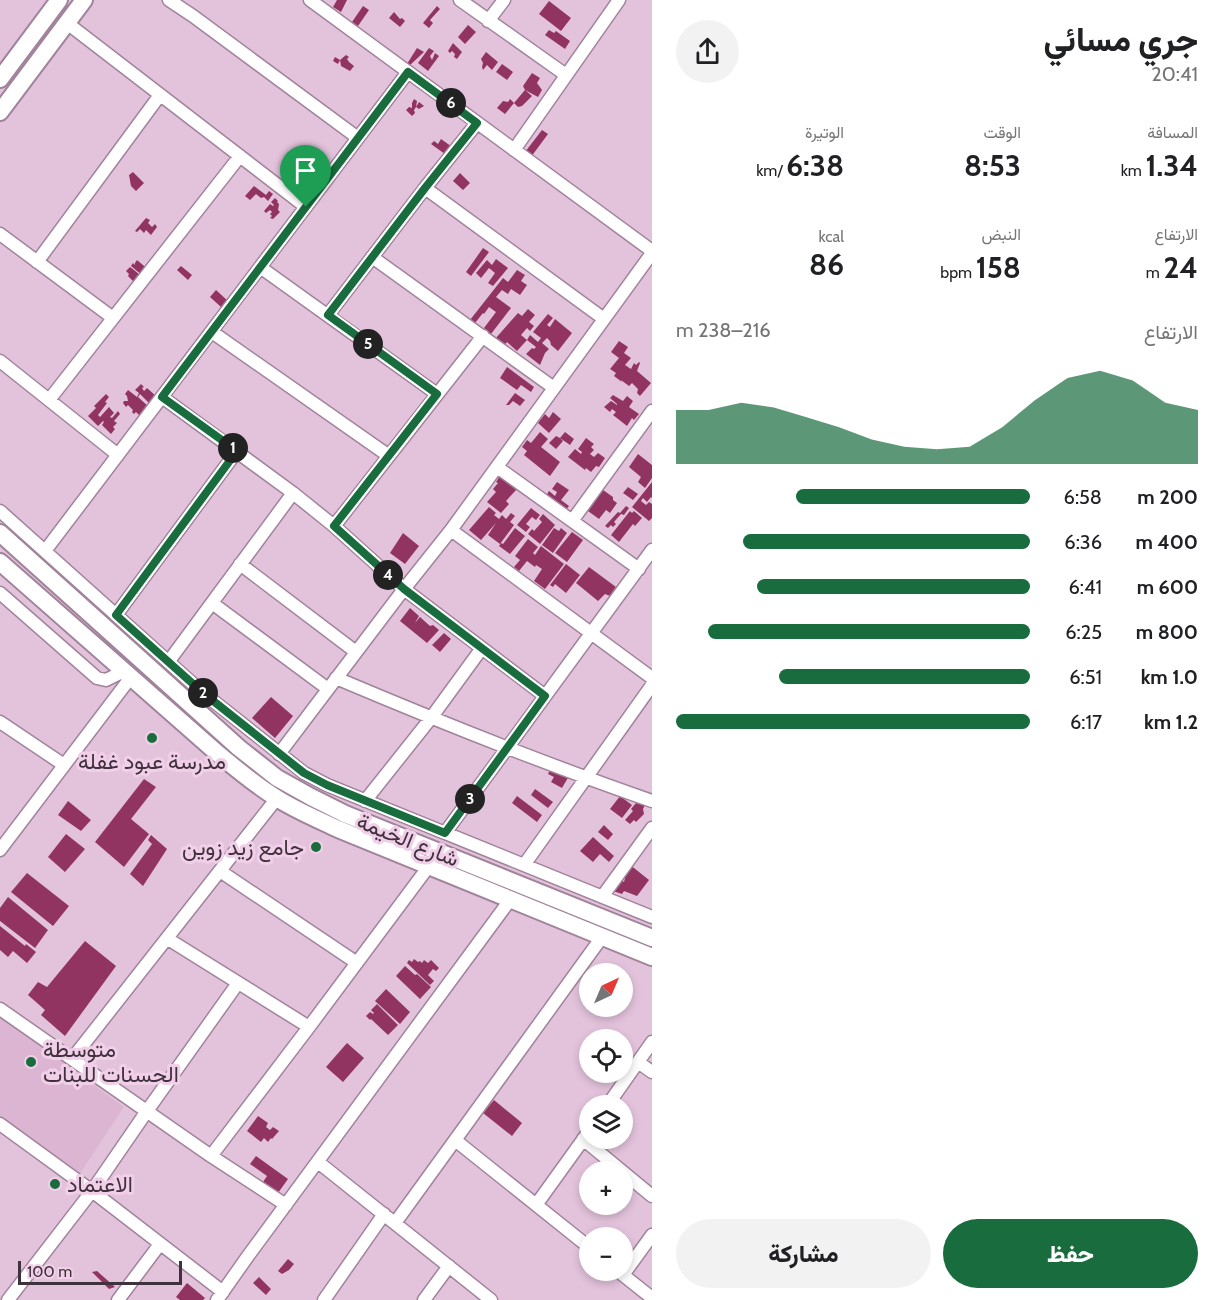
<!DOCTYPE html>
<html lang="ar">
<head>
<meta charset="utf-8">
<style>
  :root { --surface:#fff; --page:#f2f2f2; --text:#202124; --muted:#757577; --accent:#186c3e }
  body { margin:0; font-family:Cabin,Vazirmatn,sans-serif; background:var(--page); color:var(--text); direction:rtl; height:100vh; display:flex; flex-direction:column; font-size:22px; white-space:nowrap }
  * { box-sizing:border-box; margin:0 }
  p { font-size:20px; color:var(--muted) }
  .icon { flex:none; width:33px; height:33px; fill:none; stroke:currentColor; stroke-width:2; stroke-linecap:round; stroke-linejoin:round }
  .map { position:relative; flex:1; overflow:hidden; direction:ltr }
  .side { display:flex; flex-direction:column; background:var(--surface); width:570px }
  .side>* { flex:none }
  .needle { width:39px; rotate:44deg }
  .fabs { position:absolute; left:579px; top:963px; display:grid; gap:12px }
  .fabs a { display:grid; place-items:center; width:54px; height:54px; border-radius:50%; background:var(--surface); box-shadow:0 3px 9px #0003; font-size:30px }
  .scale { position:absolute; left:18px; bottom:15px; width:164px; box-sizing:border-box; padding-left:6px; border:3px solid #3f323c; border-top:0; font-size:16px; line-height:21px; white-space:nowrap; color:#3f323c; -webkit-text-stroke:4px #f1cfe9; paint-order:stroke }
  .pin { position:absolute; display:grid; place-items:center; width:51px; height:51px; color:#fff; margin:-62px -26px; border-radius:50% 50% 50% 0; rotate:-45deg; box-shadow:0 0 6px #0007 }
  .pin .icon { rotate:45deg }
  .km { position:absolute; width:30px; height:30px; margin:-15px; border-radius:50%; background:#222; color:#fff; font-size:16px; line-height:30px; text-align:center }
  .round { display:grid; place-items:center; flex:none; width:63px; height:63px; border-radius:32px; background:var(--page) }
  .overview { display:flex; align-items:center; justify-content:space-between; height:102px; padding:0 24px }
  h1 { font-size:33px; font-weight:800; line-height:45px }
  .stats { display:grid; grid-template-columns:repeat(3,1fr); gap:9px; height:102px; padding:6px 24px }
  .stats div { display:grid; align-content:center }
  .stats b { font-size:30px; font-weight:800 }
  .stats small { font-size:16px; font-weight:400 }
  .stats p { font-size:16px }
  .chart { height:168px; padding:12px 24px }
  .chart p { display:flex; justify-content:space-between }
  .chart svg { width:100%; height:108px; margin-top:6px; fill:var(--accent); opacity:.7 }
  .primary-button { display:flex; gap:12px; margin-top:auto; padding:12px 24px }
  .primary-button a { flex:1; height:69px; border-radius:36px; background:var(--accent); color:#fff; font-size:24px; font-weight:800; line-height:69px; text-align:center }
  .primary-button a+a { background:var(--page); color:var(--text) }
  ul { padding:0 24px; list-style:none; font-size:20px }
  li { display:grid; grid-template-columns:96px 72px 1fr; align-items:center; height:45px }
  li i { height:15px; border-radius:8px; background:var(--accent) }
  main { display:flex; flex:1; min-height:0 }
  .map>svg:first-child { display:block }
  .built { fill:#dcb5d3 }
  .building { fill:#923461 }
  .lines { fill:none; stroke-linecap:round; stroke-linejoin:round }
  .street-casing { stroke:#a1839b; stroke-width:15 }
  .secondary-casing { stroke:#a1839b; stroke-width:20 }
  .street { stroke:#fff; stroke-width:12 }
  .secondary { stroke:#fff; stroke-width:16 }
  .route-casing { stroke:#fff; stroke-width:12 }
  .route { stroke:#186c3e; stroke-width:8 }
  .poi-dot { fill:#186c3e; stroke:#f1cfe9; stroke-width:2 }
  .labels { text-anchor:middle; dominant-baseline:central; stroke-width:6; stroke-linejoin:round; paint-order:stroke }
  .poi-label { font-size:22px; fill:#3f323c; stroke:#f1cfe9; text-anchor:start }
  .street-label { font-size:22px; fill:#3f323c; stroke:#f1cfe9 }
</style>
</head>
<body>
<main>
<section class="side">
<div class="overview"><div><h1>جري مسائي</h1><p>20:41</p></div><a class="round"><svg class="icon" aria-label="share" viewBox="0 0 24 24"><path d="M12 15V3M7 8l5-5 5 5M5 13v7h14v-7"/></svg></a></div>
<div class="stats">
<div><p>المسافة</p><b>1.34<small> km</small></b></div>
<div><p>الوقت</p><b>8:53</b></div>
<div><p>الوتيرة</p><b>6:38<small> /km</small></b></div>
</div>
<div class="stats">
<div><p>الارتفاع</p><b>24<small> m</small></b></div>
<div><p>النبض</p><b>158<small> bpm</small></b></div>
<div><p>kcal</p><b>86</b></div>
</div>
<div class="chart"><p><span>الارتفاع</span>216–238 m</p>
<svg viewBox="0 0 160 44" preserveAspectRatio="none"><path d="M0 44V22L10 22L20 19L30 21L40 25L50 29L60 34L70 37L80 38L90 37L100 29L110 18L120 9L130 6L140 10L150 19L160 22V44z"/></svg>
</div>
<ul>
<li><b>200 m</b>6:58<i style="width:66%"></i></li>
<li><b>400 m</b>6:36<i style="width:81%"></i></li>
<li><b>600 m</b>6:41<i style="width:77%"></i></li>
<li><b>800 m</b>6:25<i style="width:91%"></i></li>
<li><b>1.0 km</b>6:51<i style="width:71%"></i></li>
<li><b>1.2 km</b>6:17<i style="width:100%"></i></li>
</ul>
<div class="primary-button"><a>حفظ</a><a>مشاركة</a></div>
</section>
<div class="map">
<svg width="652" height="1300" viewBox="0 0 652 1300">
  <rect width="100%" height="100%" fill="#e3c3dc"/>
  <path class="built" d="M0 1017 124 1107 79 1175 0 1118Z"/>
  <path class="building" d="M337 0H347L341 12 333 7Z
    M549 1 571 18 561 31 539 14Z
    M363 6 369 10 358 26 352 22Z
    M437 6 440 9 430 20 433 23 429 28 423 23Z
    M394 12 400 19 402 18 405 21 400 27 389 18Z
    M468 25 476 32 465 44 458 37Z
    M549 30 554 33 556 31 570 41 565 49 545 35Z
    M453 43 462 52 457 59 454 57 455 54 452 51 450 53 448 51Z
    M417 48 424 52 409 66 407 64Z
    M429 48 434 51 430 56 432 60 435 53 439 56 428 71 418 63Z
    M486 52 498 62 492 70 487 65 483 70 482 67 483 63 481 59Z
    M346 55 349 57 347 59 349 62 354 66 350 71 341 66 340 60 338 64 333 61 335 57 340 60Z
    M502 64 513 72 507 80 496 72Z
    M532 73 540 78 537 83 542 90 538 97 525 90 523 86Z
    M525 90 532 96 522 106 518 107 514 103Z
    M414 99 417 101 416 107 419 102 424 106 419 109 416 107 414 110 415 113 412 116 406 110 409 107 412 108V103Z
    M510 99 514 103 505 114 497 108 503 101 508 102Z
    M542 130 548 134 531 157 525 152Z
    M441 139 455 149 449 157 431 144 434 141 438 144Z
    M133 172 144 183 136 191 131 186 129 175Z
    M460 173 470 183 463 190 453 181Z
    M254 186 266 195 269 191 273 194 268 201 264 197 261 198 256 194 250 200 245 196Z
    M275 198 278 201 277 202 279 204 278 210 280 212 273 219 270 218 272 216 270 214 272 212 270 210 266 213 264 211 270 204 273 206 274 205 271 202Z
    M146 218 150 220 148 223 152 227 155 224 157 227 151 235 146 230 144 233 140 229 137 232 135 231Z
    M483 248 489 252 471 276 466 272Z
    M496 259 508 268 493 286 488 283 495 273 489 268 481 278 476 273 487 260 492 265Z
    M137 260 150 271 143 276 131 266 133 263 135 265V263Z
    M181 266 192 275 188 280 177 270Z
    M130 267 134 270 146 280 138 277 133 281 128 276 129 274 126 271Z
    M517 270 525 275 521 281 527 285 520 295 511 289 508 294 502 290 496 297 511 308 491 334 484 328 496 312 489 307 484 314 483 313 475 323 470 320 503 278 508 282Z
    M216 290 229 302 224 307 222 306 221 307 210 297Z
    M528 309 535 315 529 322 534 326 530 331 527 328 521 335 527 340 517 351 507 342 504 346 495 339 518 313 522 316Z
    M548 314 553 318 547 325 550 327 555 319 572 333 558 351 551 345 550 341 547 338 542 343 549 349 545 353 540 365 526 354 532 348 534 349 536 347 527 340 530 335 538 342 541 338 533 332Z
    M619 341 628 347 624 353 631 358 625 365 631 369 634 363 636 365 639 362 640 363 637 371 651 383 640 396 637 393 638 389 632 383 629 386 621 380 622 382 614 376 616 373 610 369 619 358 611 352Z
    M507 367 534 387 531 392 521 385 517 390 500 378Z
    M141 384 144 387 142 388 144 391 147 388 157 397 152 406 140 394 138 397 149 407 141 417 136 412 134 414 132 412 133 410 128 405 126 407 123 403 124 401H128L127 396 125 394 128 390 137 397 139 393 135 390Z
    M515 393 525 400 520 406 513 401 509 405H506Z
    M106 394 109 397 105 402 107 403 98 415 100 417 109 407 114 413 110 417 112 418 118 411 120 414 114 421 117 423 113 427 115 429 111 434 102 425 104 422 103 421 98 426 88 416 96 408 94 406Z
    M613 395 623 401 627 396 633 401 629 407 639 414 634 420 632 418 627 426 613 415 616 412 612 409 610 412 604 407 611 401 617 405V404L610 398Z
    M553 412 561 419 549 433 538 423 545 414 549 418Z
    M540 432 548 439 541 447 560 462 550 476 524 455 527 451 522 447 527 440 531 443Z
    M565 432 574 439 570 445 560 438 563 441 556 449 549 443 556 436 560 438Z
    M586 438 594 444 591 447 594 450 590 454 594 457 598 453 605 458 599 467 596 466 591 472 586 468 585 470 568 457 575 449 581 454 582 452 578 449Z
    M638 454 652 465V478L645 488 638 482 641 477 629 467Z
    M500 476 517 489 506 501 509 504 501 513 487 502 496 492 493 489 498 483 496 482Z
    M557 482 569 490 561 500 569 506 566 510 546 496 549 491 555 496 557 492 552 489Z
    M652 482V498L651 497 647 502 643 498 641 501 646 505 649 502 652 504V518L649 521 632 507Z
    M628 487 638 494 633 500 623 493Z
    M603 490 613 497V500L617 503 610 513 606 510 599 519 588 511Z
    M626 506 629 508 624 515 621 514 614 522 616 524 613 527 611 525 608 528 605 526 618 512 620 513Z
    M489 507 496 513 494 515 499 519 502 515 506 519 511 513 515 516 510 522 514 525 500 544 488 535 496 523 481 540 469 530Z
    M531 508 540 515 536 520 532 517 526 524 530 527 526 532 517 525Z
    M630 511 632 513 634 511 642 518 635 526 633 524 619 542 611 535Z
    M543 514 555 525 540 544 528 534 532 529 534 531 542 522 539 519Z
    M515 528 525 536 510 554 499 546 501 543 503 544Z
    M554 528 559 531 561 528 567 533 553 553 542 545Z
    M572 532 583 540 567 562 555 553Z
    M403 533 419 546 405 564 390 553Z
    M528 539 538 547 533 553 535 555 541 546 564 564 545 589 534 581 542 569 536 565 535 567 527 561 519 571 514 567 520 560 515 556Z
    M566 564 580 575 566 593 555 584 553 587 550 585Z
    M589 567 616 587 610 596 605 594 598 601 576 583Z
    M410 608 419 616 415 623 420 617 430 626 433 625 439 630 427 643 400 621Z
    M444 633 451 639 440 652 432 645Z
    M271 697 293 716 275 738 252 718Z
    M552 766 569 776 562 788 551 782 554 777 548 774Z
    M144 779 156 787 131 819 149 834 124 867 95 842Z
    M535 789 553 802 548 808 531 795Z
    M517 796 542 815 537 822 512 803Z
    M620 796 632 805 622 818 610 809Z
    M68 801 91 820 81 831 58 815Z
    M636 803 645 805 643 809 644 814 636 822 634 820 630 824 625 820 633 811 631 809Z
    M604 825 613 834 608 840 598 832Z
    M66 834 85 849 65 872 48 857Z
    M151 835 167 849 143 886 130 874 152 844 148 840Z
    M593 837 614 856 609 862 600 854 593 862 580 851Z
    M629 864 649 880 637 896 624 891 622 894 613 891 619 878 624 882 625 878 621 875Z
    M27 873 69 906 53 926 11 892Z
    M8 897 48 930 35 948 0 921V908Z
    M0 926 25 946 26 944 36 952 27 963 13 951 8 957 0 950Z
    M85 941 116 966 65 1036 41 1015 45 1010 28 995 38 982 47 987Z
    M414 959 418 962 420 961 422 963 424 960 428 963 431 960 439 968 436 971 433 969 428 975 434 981 430 985 407 963 409 960 412 962Z
    M405 966 415 975 417 974 431 987 420 999 396 976Z
    M386 989 410 1012 400 1024 375 1001Z
    M377 1004 398 1025 388 1035 371 1019 370 1020 366 1016 370 1012 373 1014 374 1013 371 1010Z
    M347 1043 364 1058 343 1082 326 1067Z
    M494 1100 522 1123 512 1136 483 1113Z
    M258 1116 268 1123 266 1127 270 1130 273 1127 279 1131 272 1139 271 1138 268 1142 264 1138 261 1142 247 1131Z
    M256 1156 288 1179 278 1193 263 1182 267 1176 250 1164Z
    M288 1259 294 1264 289 1270 282 1274 278 1271Z
    M97 1271 115 1287 109 1289 92 1272Z
    M259 1277 271 1289 266 1295 253 1283Z
    M187 1283 205 1298 203 1300H180L176 1297Z"/>
  <g class="lines">
    <defs>
      <path id="street" d="M169 0 193 16 358 138
        M310 0 652 251
        M460 0 566 75
        M488 21 504 0
        M67 23 306 207
        M514 150 619 0
        M425 188 604 319
        M0 234 113 318
        M372 257 554 388
        M37 262 160 95
        M260 267 437 394
        M328 315 425 188 477 123
        M212 332 389 456
        M0 361 118 455
        M162 397 293 493 334 526 404 589 545 696
        M49 400 240 156
        M497 467 639 569
        M0 511 202 692 304 773 327 785 652 917
        M572 521 652 411
        M334 526 483 336
        M451 530 652 678
        M45 551 408 72
        M240 564 356 652
        M0 593 97 678 106 680 124 671
        M212 603 328 689
        M116 615 237 451
        M169 661 293 493
        M336 678C440 722 545 764 652 801
        M0 722 64 765
        M279 754 404 589 451 530 652 253
        M365 801 431 718 482 648
        M445 833 652 550
        M0 850 131 677
        M524 865 652 685
        M220 871 357 963
        M602 897 652 828
        M168 939 309 1027
        M0 1009 211 1156 286 1205
        M72 1059 277 798
        M638 1062 652 1072
        M607 1106 652 1042
        M0 1124 92 1191 223 1292
        M583 1139 652 1196
        M455 1140 590 1248
        M211 1156 309 1027 429 866
        M318 1162 491 1300
        M536 1205 590 1130
        M395 1223 602 937
        M618 1271 652 1298
        M623 1275 652 1235
        M8 1300 92 1191 147 1111 238 983
        M118 1300 160 1244
        M217 1300 248 1256 510 900
        M324 1300 384 1214
        M424 1300 449 1266"/>
      <path id="secondary" d="M0 79 59 0
        M0 112 84 0
        M0 533 239 748 277 778 311 797 345 814 652 938
        M0 562 216 752C235 768 254 784 275 797 295 810 317 819 338 829L652 957"/>
    </defs>
    <use href="#street" class="street-casing"/>
    <use href="#secondary" class="secondary-casing"/>
    <use href="#street" class="street"/>
    <use href="#secondary" class="secondary"/>
  </g>
  <g class="lines">
    <defs>
      <path id="route" d="M408 72 477 123 425 188 328 315 437 394 334 526 404 589 545 696 445 833 327 785 304 773 202 692 116 615 237 451 162 397Z"/>
    </defs>
    <use href="#route" class="route-casing"/>
    <use href="#route" class="route"/>
  </g>
  <g class="poi-dot">
    <circle cx="152" cy="738" r="6"/>
    <circle cx="316" cy="847" r="6"/>
    <circle cx="31" cy="1062" r="6"/>
    <circle cx="55" cy="1184" r="6"/>
  </g>
  <g class="labels">
    <g class="poi-label">
      <text x="152" y="761" text-anchor="middle">مدرسة عبود غفلة</text>
      <text x="304" y="847" text-anchor="end">جامع زيد زوين</text>
      <text x="43" y="1049">متوسطة<tspan x="43" dy="25">الحسنات للبنات</tspan></text>
      <text x="67" y="1184">الاعتماد</text>
    </g>
    <g class="street-label">
      <text transform="translate(408 840) rotate(22)">شارع الخيمة</text>
    </g>
  </g>
</svg>
<div class="fabs">
<a><svg class="needle" viewBox="-14 -14 28 28"><path d="M0-13l5 13h-10z" fill="#e53935"/><path d="M0 13l5-13h-10z" fill="#757577"/></svg></a>
<a><svg class="icon" aria-label="locate" viewBox="0 0 24 24"><circle cx="12" cy="12" r="6"/><path d="M12 2v4M12 18v4M2 12h4M18 12h4"/></svg></a>
<a><svg class="icon" aria-label="layers" viewBox="0 0 24 24"><path d="M12 4l9 5-9 5-9-5zM3 14l9 5 9-5"/></svg></a>
<a>+</a>
<a>−</a>
</div>
<div class="scale">100 m</div>
<div class="pin" style="left:306px;top:207px;background:#1e9e55"><svg class="icon" aria-label="arrive" viewBox="0 0 24 24"><path d="M6 21V4h12l-3 4 3 4H6"/></svg></div>
<b class="km" style="left:233px;top:448px">1</b>
<b class="km" style="left:203px;top:693px">2</b>
<b class="km" style="left:470px;top:799px">3</b>
<b class="km" style="left:388px;top:575px">4</b>
<b class="km" style="left:368px;top:344px">5</b>
<b class="km" style="left:451px;top:103px">6</b>
</div>
</main>
</body>
</html>
